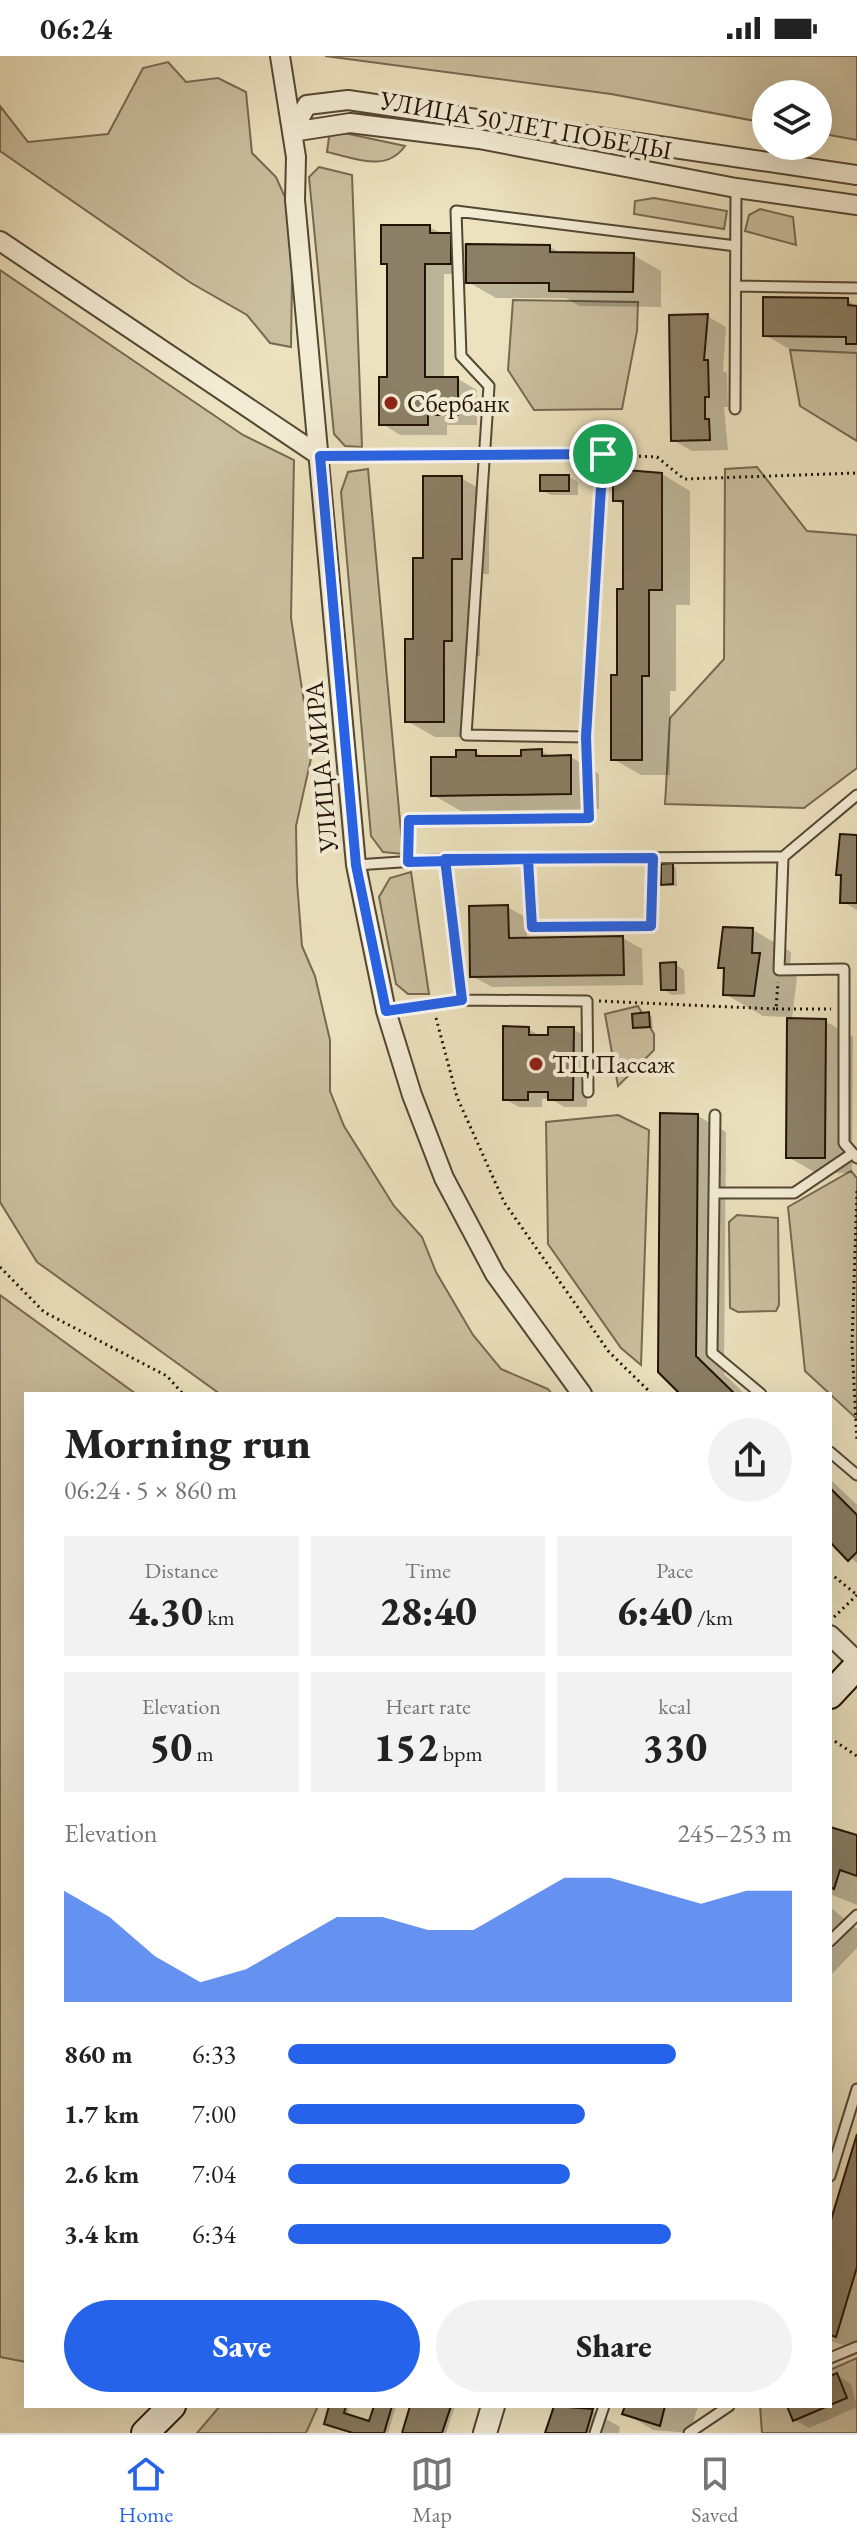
<!DOCTYPE html>
<html lang="en">
<head>
<meta charset="utf-8">
<style>
  :root { --surface:#fff; --page:#f2f2f2; --text:#222; --muted:#767676; --line:#e0e0e0; --accent:#2563eb }
  body { margin:0; font-family:"EB Garamond",serif; background:var(--page); color:var(--text); height:100vh; display:flex; flex-direction:column; font-size:30px; white-space:nowrap }
  * { box-sizing:border-box; margin:0 }
  p { font-size:26px; color:var(--muted) }
  .icon { flex:none; width:44px; height:44px; fill:none; stroke:currentColor; stroke-width:2; stroke-linecap:round; stroke-linejoin:round }
  .map { position:relative; flex:1; overflow:hidden }
  .panel { position:absolute; left:24px; top:1336px; width:808px; height:1016px; display:flex; flex-direction:column; background:var(--surface); border-radius:0px; box-shadow:0 8px 32px #0002 }
  .panel>* { flex:none }
  .tools { position:absolute; left:752px; top:24px; display:grid; gap:16px }
  .tools a { display:grid; place-items:center; width:80px; height:80px; border-radius:50%; background:var(--surface); box-shadow:0 8px 32px #0002; font-size:40px }
  .pin { position:absolute; display:grid; place-items:center; width:68px; height:68px; color:#fff; margin:-34px; border:4px solid #fff; border-radius:50%; box-shadow:0 2px 8px #0007 }
  .round { display:grid; place-items:center; flex:none; width:84px; height:84px; border-radius:42px; background:var(--page) }
  .head { display:flex; align-items:center; justify-content:space-between; height:136px; padding:0 40px }
  h1 { font-size:44px; font-weight:800; line-height:60px }
  .figures { display:grid; grid-template-columns:repeat(3,1fr); gap:12px; height:136px; padding:8px 40px }
  .figures div { display:grid; align-content:center; border-radius:0px; background:var(--page); text-align:center }
  .figures b { font-size:40px; font-weight:800 }
  .figures small { font-size:22px; font-weight:400 }
  .figures p { font-size:22px }
  .chart { height:224px; padding:16px 40px }
  .chart p { display:flex; justify-content:space-between }
  .chart svg { width:100%; height:144px; margin-top:8px; fill:var(--accent); opacity:.7 }
  .primary-button { display:flex; gap:16px; margin-top:auto; padding:16px 40px }
  .primary-button a { flex:1; height:92px; border-radius:48px; background:var(--accent); color:#fff; font-size:32px; font-weight:800; line-height:92px; text-align:center }
  .primary-button a+a { background:var(--page); color:var(--text) }
  ul { padding:0 40px; list-style:none; font-size:26px }
  li { display:grid; grid-template-columns:128px 96px 1fr; align-items:center; height:60px }
  li i { height:20px; border-radius:10px; background:var(--accent) }
  .status { display:flex; justify-content:space-between; align-items:center; height:56px; padding:0 40px; background:var(--surface); direction:ltr }
  .status svg { height:22px; fill:currentColor }
  .tab-bar { display:flex; justify-content:space-around; align-items:center; height:112px; border-top:2px solid var(--line); background:var(--surface); font-size:22px; color:var(--muted) }
  .tab-bar a { display:grid; justify-items:center; gap:4px }
  .tab-bar .selected { color:var(--accent) }
  .map>svg:first-child { display:block }
  .green { fill:#cabf9f; stroke:#766952; stroke-width:2 }
  .shadow { fill:#0003 }
  .building { fill:#8b7f65; stroke:#221305; stroke-width:2 }
  .lines { fill:none; stroke-linecap:round; stroke-linejoin:round }
  .service-casing { stroke:#544733; stroke-width:13 }
  .minor-casing { stroke:#544733; stroke-width:22 }
  .tertiary-casing { stroke:#544733; stroke-width:26 }
  .secondary-casing { stroke:#221305; stroke-width:30 }
  .path { stroke:#221305; stroke-width:3; stroke-dasharray:2 4; stroke-linecap:butt }
  .service { stroke:#f3ecd5; stroke-width:9 }
  .minor { stroke:#f3ecd5; stroke-width:18 }
  .tertiary { stroke:#f3ecd5; stroke-width:22 }
  .secondary { stroke:#f3ecd5; stroke-width:26 }
  .route-casing { stroke:#fff; stroke-width:16 }
  .route { stroke:#2563eb; stroke-width:10 }
  .poi-dot { fill:#8f2418; stroke:#f3ecd5; stroke-width:3 }
  .labels { text-anchor:middle; dominant-baseline:central; stroke-width:8; stroke-linejoin:round; paint-order:stroke }
  .street-label { font-size:26px; fill:#221305; stroke:#f3ecd5 }
  .poi-label { font-size:26px; fill:#221305; stroke:#f3ecd5; text-anchor:start }
</style>
</head>
<body>
<div class="status"><b>06:24</b><svg viewBox="0 0 49 12"><path d="M0 12V9h3v3zM5 12V6h3v6zM10 12V3h3v9zM15 12V0h3v12zM26 1h20v11H26zM47 4h2v5h-2z"/></svg></div>
<div class="map">
<svg width="857" height="2377" viewBox="0 0 857 2377">
  <rect width="100%" height="100%" fill="#ece2be"/>
  <filter id="stains"><feTurbulence type="fractalNoise" baseFrequency=".0025" numOctaves="4"/><feColorMatrix values="0 0 0 0 .2 0 0 0 0 .09 0 0 0 0 .02 0 0 0 .5 -.17"/></filter>
  <radialGradient id="worn" r=".72"><stop offset=".6" stop-color="#630" stop-opacity="0"/><stop offset="1" stop-color="#630" stop-opacity=".3"/></radialGradient>
  <path class="green" d="M325 0H857V84L818 77V38H766V67L611 38Z
    M168 6 186 26 218 22 246 36 252 97 276 121 293 159 291 291 270 287 247 259 191 227 0 95V50L28 86 108 78 143 12Z
    M330 74 405 90C386 117 355 102 327 96Z
    M319 111 352 119 362 391 345 390 334 378 309 121Z
    M654 142 727 155 724 173 634 158 635 145Z
    M760 153 793 161 796 189 745 175 749 159Z
    M0 214 243 379 294 404 291 562 312 698 296 770 297 826 302 890 315 920 330 984V1035L344 1070 394 1150 422 1181 436 1216 473 1279 501 1313 548 1333 552 1338H220L37 1206 0 1146Z
    M513 244 638 246 637 275 622 353 534 354 508 314Z
    M790 294 857 297V385L800 350Z
    M757 411 807 475 857 479V712L804 752 665 748 670 662 724 603 725 413Z
    M368 413 403 798 383 796 371 780 341 436 348 416Z
    M411 816 429 938H408L396 928 379 841 390 822Z
    M638 950 654 978V994L618 1030 605 958Z
    M618 1059 649 1074 641 1309 621 1292 548 1188 546 1066Z
    M851 1115 857 1122V1363L805 1315 788 1151Z
    M737 1159 778 1162 779 1249 776 1255 738 1256 730 1252 729 1166Z
    M0 1239 136 1338H26V2306L0 2301Z
    M857 2302V2377H762L760 2350H830V2314Z
    M220 2350H318L306 2377H197Z"/>
  <path class="shadow" d="M429 171 469 190 550 191 563 198 633 199 661 215V251L579 250 566 242H496L468 226V218H444V323H458L477 334V369H447V379H400L381 367 389 323V210L383 207Z
    M847 244 857 250V296L793 295 765 279Z
    M707 260 726 271 723 315 727 317 728 351H724L728 394 692 395 673 384Z
    M662 418 690 435V549H676V635H670V719H641L613 703 625 535V450L615 444Z
    M569 421 578 426V439H551L542 434Z
    M461 422 489 438V518H480V600H471V681H435L407 665 425 504Z
    M541 695 552 701H571L599 718V753L461 755 433 739 459 703 475 696 487 702H523Z
    M857 781V854L843 846V821L838 818Z
    M672 809 676 812 677 830H667L663 828Z
    M507 851 527 862V884L623 882 642 893 643 929 492 931 472 920Z
    M753 874 791 896 790 917 797 921 792 964 825 965 853 981 852 1117H816L788 1101 789 961 763 960 725 938 726 914 720 911Z
    M675 908 684 914 685 938 672 939 663 933Z
    M648 958 652 961 653 972 635 971Z
    M528 973 543 981 573 973 588 982 587 1051H564L551 1043H542V1051H519L505 1043Z
    M698 1060 726 1076 724 1318 745 1338H683Z
    M830 1423 857 1449V1507L830 1484Z
    M830 1773 857 1781V1849L830 1838Z
    M830 1851 857 1873V1892L830 1920Z
    M857 2085V2293L830 2285V2174Z
    M837 2319 851 2328 857 2351 809 2372 795 2364 789 2350H830V2322Z
    M331 2350H350L347 2360 370 2367 376 2350H396L388 2377H355Z
    M412 2350H455L446 2377H404Z
    M556 2350 592 2355 620 2371 619 2377H547Z
    M627 2350H698L690 2377 653 2374 625 2357Z"/>
  <path class="building" d="M381 169H430V177H451V208H425V321H458V359H428V369H379V321H387V208H381Z
    M466 188 550 189V196L634 197 633 236 549 235V227H466Z
    M763 241 848 242V249L857 250V288H846V281L763 280Z
    M708 258 704 304H708L709 341H705V363H709L710 384 671 385 669 259Z
    M613 413 662 417V534H649V620H642V704H611V619H617V533H623V445H613Z
    M540 419H569V435H540Z
    M423 420H462V503H452V585H444V666H405V583H413V502H423Z
    M542 693V700L571 699V738L431 740V701H456V694H476V700H521V694Z
    M840 778 857 779V847H840L841 819H836Z
    M673 807V828L661 829V808Z
    M508 849 509 882 623 880 624 919 470 921 469 850Z
    M723 871 753 872 752 897H760L754 940 723 939 724 912H718Z
    M676 906V934H661L660 907Z
    M649 956 650 971 633 972 632 958Z
    M787 962 826 963 825 1102H786Z
    M503 970 529 971V979H548V971H574L573 1044H548V1036H528V1044H503Z
    M660 1057 698 1058 696 1300 735 1338H680L658 1316Z
    M830 1432 857 1459V1496L848 1505 830 1486Z
    M830 1771 857 1779V1820L840 1814 834 1833 830 1831Z
    M857 2078V2211L836 2281 830 2279V2167Z
    M837 2317 847 2342 830 2349V2320Z
    M329 2350H346L344 2357 369 2365 374 2350H392L384 2377H353L324 2368Z
    M410 2350H451L442 2377H402Z
    M554 2350 593 2353 586 2377H545Z
    M625 2350H665L660 2370 622 2358Z
    M787 2350H828L793 2365Z"/>
  <g class="lines">
    <defs>
      <path id="service" d="M736 230 857 232
        M735 353 736 132
        M603 398 586 681 466 679 489 330 461 300 456 155 736 190
        M320 400 619 398
        M783 801 857 739
        M445 803 462 944
        M528 803 532 871 651 870 653 802
        M408 806 409 764 589 762 586 681
        M356 809 445 803 783 801 779 914 844 913V1087L857 1102
        M386 955 462 944 587 945 588 1036
        M715 1059 712 1297 761 1338
        M714 1137H794L853 1097
        M830 1396 857 1419
        M830 1885 857 1859
        M830 2120 857 2033
        M830 2302 857 2291
        M595 2377 604 2350
        M689 2377 729 2350"/>
      <path id="minor" d="M280 0 296 101 295 144 356 809 386 955 412 1039 444 1122 495 1218 582 1338
        M292 76 307 49 348 44 857 119
        M292 76 350 67 479 83 736 132 857 149
        M0 185 320 400
        M830 1579 857 1605"/>
      <path id="tertiary" d="M485 2377 493 2350"/>
      <path id="secondary" d="M830 1639 857 1610
        M145 2377 172 2350"/>
    </defs>
    <use href="#service" class="service-casing"/>
    <use href="#minor" class="minor-casing"/>
    <use href="#tertiary" class="tertiary-casing"/>
    <use href="#secondary" class="secondary-casing"/>
    <path class="path" d="M633 400 657 401 684 423 857 417
      M599 945 776 953 778 926
      M776 953H831
      M436 962 457 1041 504 1146 609 1296 652 1338
      M857 1135 852 1288 857 1386
      M0 1211 44 1256 167 1320 183 1338
      M830 1517 857 1539
      M834 1561 857 1539
      M830 1682 857 1700"/>
    <use href="#service" class="service"/>
    <use href="#minor" class="minor"/>
    <use href="#tertiary" class="tertiary"/>
    <use href="#secondary" class="secondary"/>
  </g>
  <g class="lines">
    <defs>
      <path id="route" d="M603 398 320 400 356 809 386 955 462 944 445 803 653 802 651 870 532 871 528 803 408 806 409 764 589 762 586 681 603 398"/>
    </defs>
    <use href="#route" class="route-casing"/>
    <use href="#route" class="route"/>
  </g>
  <g class="poi-dot">
    <circle cx="391" cy="347" r="8"/>
    <circle cx="536" cy="1008" r="8"/>
  </g>
  <g class="labels">
    <g class="street-label">
      <text transform="translate(526 69) rotate(10)">УЛИЦА 50 ЛЕТ ПОБЕДЫ</text>
      <text transform="translate(321 711) rotate(-95)">УЛИЦА МИРА</text>
    </g>
    <g class="poi-label">
      <text x="407" y="347">Сбербанк</text>
      <text x="552" y="1008">ТЦ Пассаж</text>
    </g>
  </g>
  <rect width="100%" height="100%" filter="url(#stains)"/>
  <rect width="100%" height="100%" fill="url(#worn)"/>
</svg>
<div class="tools">
<a><svg class="icon" aria-label="layers" viewBox="0 0 24 24"><path d="M12 4l9 5-9 5-9-5zM3 14l9 5 9-5"/></svg></a>
</div>
<div class="pin" style="left:603px;top:398px;background:#1e9e55"><svg class="icon" aria-label="arrive" viewBox="0 0 24 24"><path d="M6 21V4h12l-3 4 3 4H6"/></svg></div>
<section class="panel">
<div class="head"><div><h1>Morning run</h1><p>06:24 · 5 × 860 m</p></div><a class="round"><svg class="icon" aria-label="share" viewBox="0 0 24 24"><path d="M12 15V3M7 8l5-5 5 5M5 13v7h14v-7"/></svg></a></div>
<div class="figures">
<div><p>Distance</p><b>4.30<small> km</small></b></div>
<div><p>Time</p><b>28:40</b></div>
<div><p>Pace</p><b>6:40<small> /km</small></b></div>
</div>
<div class="figures">
<div><p>Elevation</p><b>50<small> m</small></b></div>
<div><p>Heart rate</p><b>152<small> bpm</small></b></div>
<div><p>kcal</p><b>330</b></div>
</div>
<div class="chart"><p><span>Elevation</span>245–253 m</p>
<svg viewBox="0 0 160 44" preserveAspectRatio="none"><path d="M0 44V10L10 18L20 30L30 38L40 34L50 26L60 18L70 18L80 22L90 22L100 14L110 6L120 6L130 10L140 14L150 10L160 10V44z"/></svg>
</div>
<ul>
<li><b>860 m</b>6:33<i style="width:77%"></i></li>
<li><b>1.7 km</b>7:00<i style="width:59%"></i></li>
<li><b>2.6 km</b>7:04<i style="width:56%"></i></li>
<li><b>3.4 km</b>6:34<i style="width:76%"></i></li>
</ul>
<div class="primary-button"><a>Save</a><a>Share</a></div>
</section>
</div>
<nav class="tab-bar">
<a class="selected"><svg class="icon" aria-label="home" viewBox="0 0 24 24"><path d="M3 11l9-7 9 7M6 9v11h12V9"/></svg>Home</a>
<a><svg class="icon" aria-label="map" viewBox="0 0 24 24"><path d="M3 6l6-2 6 2 6-2v14l-6 2-6-2-6 2zM9 4v14M15 6v14"/></svg>Map</a>
<a><svg class="icon" aria-label="saved" viewBox="0 0 24 24"><path d="M7 4h10v16l-5-4-5 4z"/></svg>Saved</a>
</nav>
</body>
</html>
